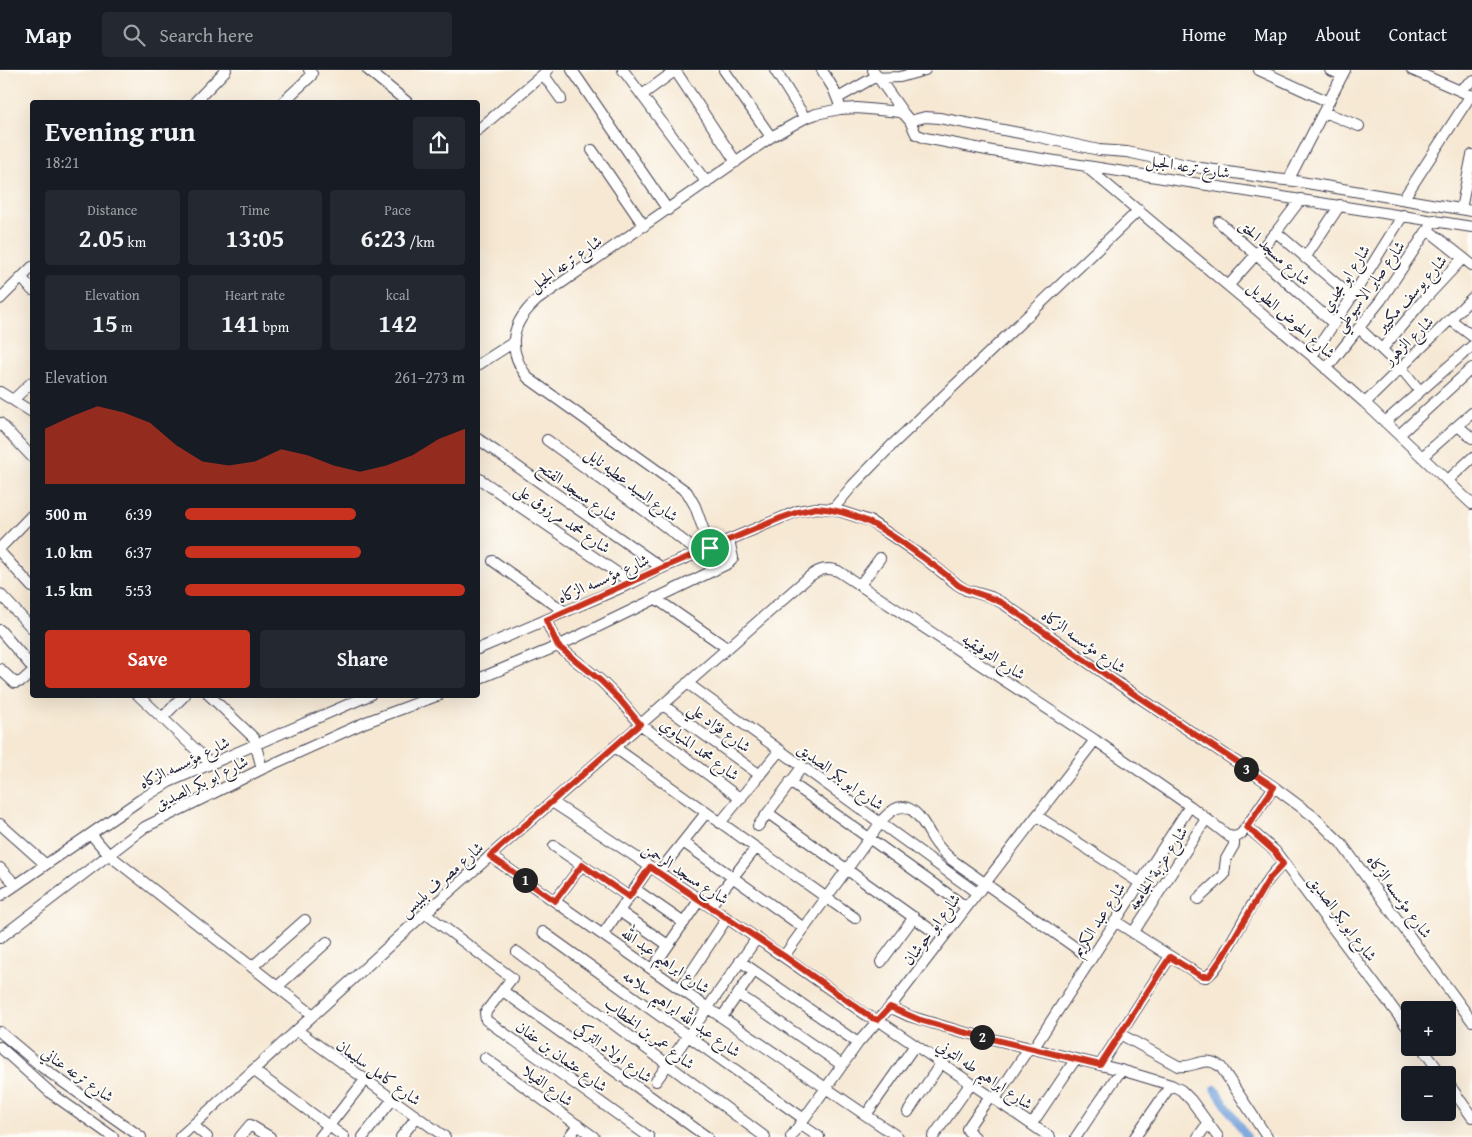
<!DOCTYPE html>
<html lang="en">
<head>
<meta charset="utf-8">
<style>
  :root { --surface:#171b24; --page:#242831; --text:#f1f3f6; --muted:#9ea1a6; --line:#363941; --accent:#c8321e }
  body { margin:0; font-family:"Gentium Book Plus",Amiri,serif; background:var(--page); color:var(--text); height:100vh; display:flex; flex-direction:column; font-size:19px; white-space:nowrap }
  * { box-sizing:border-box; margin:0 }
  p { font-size:16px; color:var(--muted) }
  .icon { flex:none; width:28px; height:28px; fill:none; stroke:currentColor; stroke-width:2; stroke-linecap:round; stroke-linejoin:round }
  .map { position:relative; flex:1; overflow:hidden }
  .drawer { position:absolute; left:30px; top:30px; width:450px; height:598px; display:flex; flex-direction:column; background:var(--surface); border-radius:5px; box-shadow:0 5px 20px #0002 }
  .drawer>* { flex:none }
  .controls { position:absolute; left:1401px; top:931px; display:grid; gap:10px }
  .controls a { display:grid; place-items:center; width:55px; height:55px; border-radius:5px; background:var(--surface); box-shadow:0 5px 20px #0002; font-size:25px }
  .pin { position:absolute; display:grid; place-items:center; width:42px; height:42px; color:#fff; margin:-21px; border:2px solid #fff; border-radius:50%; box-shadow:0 1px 5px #0007 }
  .km { position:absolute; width:25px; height:25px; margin:-12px; border-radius:50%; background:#222; color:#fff; font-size:14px; line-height:25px; text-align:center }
  .round { display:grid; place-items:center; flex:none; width:52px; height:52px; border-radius:5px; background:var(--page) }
  .head { display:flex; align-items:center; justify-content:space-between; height:85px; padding:0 15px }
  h1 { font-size:28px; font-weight:800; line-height:38px }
  .stats { display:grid; grid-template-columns:repeat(3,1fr); gap:8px; height:85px; padding:5px 15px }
  .stats div { display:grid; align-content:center; border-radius:5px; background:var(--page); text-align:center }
  .stats b { font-size:25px; font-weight:800 }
  .stats small { font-size:14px; font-weight:400 }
  .stats p { font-size:14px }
  .chart { height:140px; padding:10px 15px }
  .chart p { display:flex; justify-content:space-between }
  .chart svg { width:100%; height:90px; margin-top:5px; fill:var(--accent); opacity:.7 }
  .action { display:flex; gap:10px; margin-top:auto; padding:10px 15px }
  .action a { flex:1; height:58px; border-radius:5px; background:var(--accent); color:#fff; font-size:20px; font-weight:800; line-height:58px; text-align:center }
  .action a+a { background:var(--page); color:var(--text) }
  ul { padding:0 15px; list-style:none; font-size:16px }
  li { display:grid; grid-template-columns:80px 60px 1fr; align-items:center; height:38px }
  li i { height:12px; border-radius:6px; background:var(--accent) }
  header { display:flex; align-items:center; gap:30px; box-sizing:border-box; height:70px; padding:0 25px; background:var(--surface); border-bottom:1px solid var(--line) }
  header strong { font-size:24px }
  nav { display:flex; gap:28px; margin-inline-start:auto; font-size:18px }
  .search { width:350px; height:45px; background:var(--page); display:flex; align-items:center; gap:12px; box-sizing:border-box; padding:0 18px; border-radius:5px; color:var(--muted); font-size:19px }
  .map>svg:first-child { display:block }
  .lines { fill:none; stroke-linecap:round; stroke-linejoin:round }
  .canal { stroke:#71a0da; stroke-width:8 }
  .minor-casing { stroke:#424052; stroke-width:12 }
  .minor { stroke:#fff; stroke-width:10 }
  .route-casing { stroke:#fff; stroke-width:10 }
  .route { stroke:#c8321e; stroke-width:6 }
  .labels { text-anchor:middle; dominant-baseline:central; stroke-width:4; stroke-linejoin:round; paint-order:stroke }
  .street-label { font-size:16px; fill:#22223b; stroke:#fdfcf7 }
</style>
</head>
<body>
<header>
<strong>Map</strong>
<div class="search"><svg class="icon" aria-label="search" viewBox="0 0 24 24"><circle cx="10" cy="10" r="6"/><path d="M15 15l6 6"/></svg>Search here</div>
<nav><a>Home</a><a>Map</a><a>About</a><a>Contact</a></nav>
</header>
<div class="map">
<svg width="1472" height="1067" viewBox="0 0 1472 1067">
  <rect width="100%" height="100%" fill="#fdfcf7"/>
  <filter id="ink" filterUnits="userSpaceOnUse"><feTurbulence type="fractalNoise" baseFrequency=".02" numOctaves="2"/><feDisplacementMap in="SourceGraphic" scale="10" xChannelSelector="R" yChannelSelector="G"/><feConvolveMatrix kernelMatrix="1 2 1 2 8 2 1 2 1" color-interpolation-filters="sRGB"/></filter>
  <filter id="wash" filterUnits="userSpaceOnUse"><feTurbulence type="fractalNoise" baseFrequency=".0096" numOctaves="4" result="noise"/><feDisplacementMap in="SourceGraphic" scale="20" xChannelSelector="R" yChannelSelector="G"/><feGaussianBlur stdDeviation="1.12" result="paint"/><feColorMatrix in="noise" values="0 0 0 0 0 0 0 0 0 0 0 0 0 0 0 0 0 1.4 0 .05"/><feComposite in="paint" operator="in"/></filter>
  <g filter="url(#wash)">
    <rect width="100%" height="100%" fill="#f6e8d3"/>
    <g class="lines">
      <path class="canal" d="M1215 1019 1247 1067"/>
    </g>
  </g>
  <g filter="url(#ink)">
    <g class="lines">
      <defs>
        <path id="minor" d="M368 0 407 32
          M572 0 668 140
          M623 0 707 113
          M675 0 736 92
          M724 0 771 67
          M775 0 805 48
          M822 0 833 18 839 33
          M873 0 904 44
          M1259 0 1329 32
          M1330 0 1342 5
          M1412 0 1472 26
          M543 4 561 29
          M1460 20 1472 11
          M642 25 676 0
          M838 28 873 8 900 7 925 0
          M195 32 226 0
          M283 32 311 6 312 4 309 0
          M1324 42 1359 56
          M910 51 925 47 939 48 1030 65 1099 80 1127 82 1201 98 1275 109 1295 111 1472 141
          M478 60 548 0
          M592 80 644 156
          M1085 96 1312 286 1365 333 1472 434
          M1291 110V105L1345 0
          M1404 128 1471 25
          M1461 139 1472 85
          M1219 152 1334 254
          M1428 160 1472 195
          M1276 162 1352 227
          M1305 188 1340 135
          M22 208 32 220
          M1229 215 1276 162 1301 129
          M0 229 32 197
          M1451 250 1472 266
          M1359 258 1401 298 1420 321
          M1382 279 1421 233 1463 188
          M1312 286 1352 227 1403 145
          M478 295 514 272
          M1326 299 1381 230 1434 150
          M0 322 32 342
          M13 330 32 312
          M1365 333 1472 228
          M1385 352 1472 276
          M0 353 32 387
          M1458 356 1472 368
          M1399 365 1472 298
          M478 369 662 498
          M547 370 649 444 699 483
          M1422 387 1472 343
          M478 408 632 513
          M1447 411 1472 388
          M833 439 853 415 893 374 1139 140
          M0 478 32 445
          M710 478 695 436 687 422 528 308C506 279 510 254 537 230L771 67 805 48 816 44 840 39 857 38 900 42 904 44 910 51 916 64 925 68 992 81 1472 157
          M0 482 32 517
          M493 491 565 542
          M860 515 880 488
          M0 524 32 558
          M655 528 727 578
          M546 550 558 576 601 611 620 630 640 654 741 729
          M0 560 32 597
          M478 579 632 513 662 498 781 448 798 441 816 438 833 439 870 451 924 488 958 515 966 520 991 527 1004 534 1122 616 1274 717 1313 746 1341 773 1472 951
          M0 599 15 613 22 611 32 602
          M478 609 558 576 729 493 733 488 729 470
          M687 613 977 823
          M138 625 211 694
          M209 625 254 668 262 699
          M663 635 760 705
          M162 648 185 625
          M614 677 855 848
          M790 712 966 837
          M552 732C658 801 763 871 866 945L878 950 1050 1067
          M768 743 934 862
          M1037 746 1140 813
          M720 753 780 680
          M0 754 45 794
          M758 756 802 697
          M1247 757 1275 781 1410 961
          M91 764 108 784 313 945
          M683 772 804 858
          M554 776 629 827
          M490 786 680 919 898 1067
          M0 798 16 815
          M659 802 706 743
          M635 819 684 853
          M0 826 140 730 169 712 370 625
          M1198 829 1224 805 1226 789 1234 775V767
          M555 831 582 795
          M710 836 756 778
          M619 841 668 875
          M425 843 512 908 485 943 486 950 649 1067
          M1115 851 1201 906 1206 907C1215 902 1222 888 1227 879 1242 855 1262 811 1283 794
          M543 862 804 1049
          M1133 863 1206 749
          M603 864 650 797
          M0 868 145 757 262 699 366 652 439 625
          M517 882 765 1067
          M784 886 884 748C908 721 922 750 933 769 938 777 945 784 952 790L1090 888
          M740 891 858 973
          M881 892 914 847
          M252 897 305 850
          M652 899 700 829
          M277 917 327 872
          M680 919 727 848
          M503 921 707 1067
          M738 924 842 995
          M890 937 909 946 959 961 1121 1000 1171 1015 1181 1020 1191 1030 1218 1067
          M722 947 754 901
          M297 960 445 1067
          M0 962 43 998 141 1067
          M1120 964 1178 996C1195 999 1204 984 1221 997L1267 1067
          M0 977 52 1024 113 1067
          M1422 978 1442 1005
          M1033 979 1190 736
          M485 988 594 1067
          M1100 995 1170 887
          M253 1000 344 1067
          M656 1011 757 868
          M1448 1013 1472 1047
          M995 1029 1029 978
          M908 1042 941 993
          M866 1045 915 975
          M800 1054 819 1067
          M1032 1054 1075 990
          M193 1055 207 1067
          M180 1067 425 843 810 506C820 499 827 497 838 501L1095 670 1190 736 1230 767 1238 766 1242 763 1274 717
          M240 1067 250 1055 270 1067
          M320 1067 365 1010
          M363 1067 392 1030
          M401 1067 416 1048
          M569 1067 578 1055
          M791 1067 858 973 890 937 1095 670
          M933 1067 971 1013
          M975 1067 968 1061 967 1059 990 1026
          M1076 1067 1121 1000
          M1135 1067 1171 1015
          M1198 1067 1208 1053"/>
      </defs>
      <use href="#minor" class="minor-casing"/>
      <use href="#minor" class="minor"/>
    </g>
  </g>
  <g class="lines" filter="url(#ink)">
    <defs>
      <path id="route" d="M816 438C857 441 882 458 914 481 929 492 944 502 958 515 972 524 989 525 1004 534L1122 616 1274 717 1247 757 1275 782 1283 794 1269 809 1223 886 1209 906H1201L1170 887 1100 995 959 961 920 950 890 937 878 950 872 948 784 886 650 797 629 827 582 795 555 831 490 786 640 654 620 630 601 611 558 576 546 550 662 498 781 448 798 442Z"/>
    </defs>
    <use href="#route" class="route-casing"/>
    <use href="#route" class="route"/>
  </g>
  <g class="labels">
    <g class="street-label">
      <text transform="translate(1188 96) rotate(9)">شارع ترعه الجبل</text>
      <text transform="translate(1275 182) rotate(42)">شارع مسجد الحق</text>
      <text transform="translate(565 193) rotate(-35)">شارع ترعه الجبل</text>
      <text transform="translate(1345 208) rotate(-57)">شارع ابو مجدي</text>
      <text transform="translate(1369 216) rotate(-54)">شارع صابر الاسيوطي</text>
      <text transform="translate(1411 223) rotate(-48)">شارع يوسف مكيير</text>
      <text transform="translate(1292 249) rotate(41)">شارع الحوض الطويل</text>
      <text transform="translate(1408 270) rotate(-44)">شارع الزهور</text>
      <text transform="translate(632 414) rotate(37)">شارع السيد عطيه نايل</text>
      <text transform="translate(578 421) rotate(35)">شارع مسجد الفتح</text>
      <text transform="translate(563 448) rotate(34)">شارع محمد مرزوق على</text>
      <text transform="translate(603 508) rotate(-24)">شارع مؤسسه الزكاه</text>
      <text transform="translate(1084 571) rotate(35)">شارع مؤسسه الزكاه</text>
      <text transform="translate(994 586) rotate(33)">شارع التوفيقيه</text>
      <text transform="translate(720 657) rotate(36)">شارع فؤاد علي</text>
      <text transform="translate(700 679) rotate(36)">شارع محمد المنياوي</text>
      <text transform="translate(184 692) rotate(-26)">شارع مؤسسه الزكاه</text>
      <text transform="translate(841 706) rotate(36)">شارع ابو بكر الصديق</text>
      <text transform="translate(201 712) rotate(-26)">شارع ابو بكر الصديق</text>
      <text transform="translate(1157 798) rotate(-57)">شارع عزبة الجامعه</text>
      <text transform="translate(686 803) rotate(33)">شارع مسجد الرحمن</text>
      <text transform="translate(441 809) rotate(-41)">شارع مصرف بلبيس</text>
      <text transform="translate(1400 826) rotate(54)">شارع مؤسسه الزكاه</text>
      <text transform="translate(1343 848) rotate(53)">شارع ابو بكر الصديق</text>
      <text transform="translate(1098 849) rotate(-57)">شارع عبد الكريم</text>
      <text transform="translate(931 859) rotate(-53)">شارع ابو حوشان</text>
      <text transform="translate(666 890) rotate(35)">شارع ابراهيم عبد الله</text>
      <text transform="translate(682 943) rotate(35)">شارع عبد الله ابراهيم سلامه</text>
      <text transform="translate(650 963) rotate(37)">شارع عمر بن الخطاب</text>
      <text transform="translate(614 982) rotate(36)">شارع اولاد التركي</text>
      <text transform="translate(562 986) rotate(36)">شارع عثمان بن عفان</text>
      <text transform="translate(379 1002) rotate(36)">شارع كامل سليمان</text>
      <text transform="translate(78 1004) rotate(35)">شارع ترعه عناني</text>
      <text transform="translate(985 1004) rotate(34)">شارع ابراهيم طه التوني</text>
      <text transform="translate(548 1015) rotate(36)">شارع الفيلا</text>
    </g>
  </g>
</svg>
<div class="controls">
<a>+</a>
<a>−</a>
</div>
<div class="pin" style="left:710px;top:478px;background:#1e9e55"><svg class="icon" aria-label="arrive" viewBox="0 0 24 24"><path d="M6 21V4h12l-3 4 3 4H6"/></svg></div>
<b class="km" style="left:525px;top:810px">1</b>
<b class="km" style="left:982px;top:967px">2</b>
<b class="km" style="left:1246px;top:699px">3</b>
<section class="drawer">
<div class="head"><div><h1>Evening run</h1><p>18:21</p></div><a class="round"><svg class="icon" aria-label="share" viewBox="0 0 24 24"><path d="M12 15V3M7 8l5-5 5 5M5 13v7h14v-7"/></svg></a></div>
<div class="stats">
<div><p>Distance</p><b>2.05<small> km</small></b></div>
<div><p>Time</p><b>13:05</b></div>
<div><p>Pace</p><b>6:23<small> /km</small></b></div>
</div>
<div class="stats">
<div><p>Elevation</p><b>15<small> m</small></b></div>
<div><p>Heart rate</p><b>141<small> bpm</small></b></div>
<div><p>kcal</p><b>142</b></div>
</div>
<div class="chart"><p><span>Elevation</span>261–273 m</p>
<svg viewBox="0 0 160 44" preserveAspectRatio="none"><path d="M0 44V17L10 11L20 6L30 9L40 14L50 25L60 33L70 35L80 33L90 27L100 30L110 35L120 38L130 35L140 30L150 22L160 17V44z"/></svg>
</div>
<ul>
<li><b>500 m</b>6:39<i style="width:61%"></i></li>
<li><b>1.0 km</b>6:37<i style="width:63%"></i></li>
<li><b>1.5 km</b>5:53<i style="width:100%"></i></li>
</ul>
<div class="action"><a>Save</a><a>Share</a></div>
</section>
</div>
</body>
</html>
